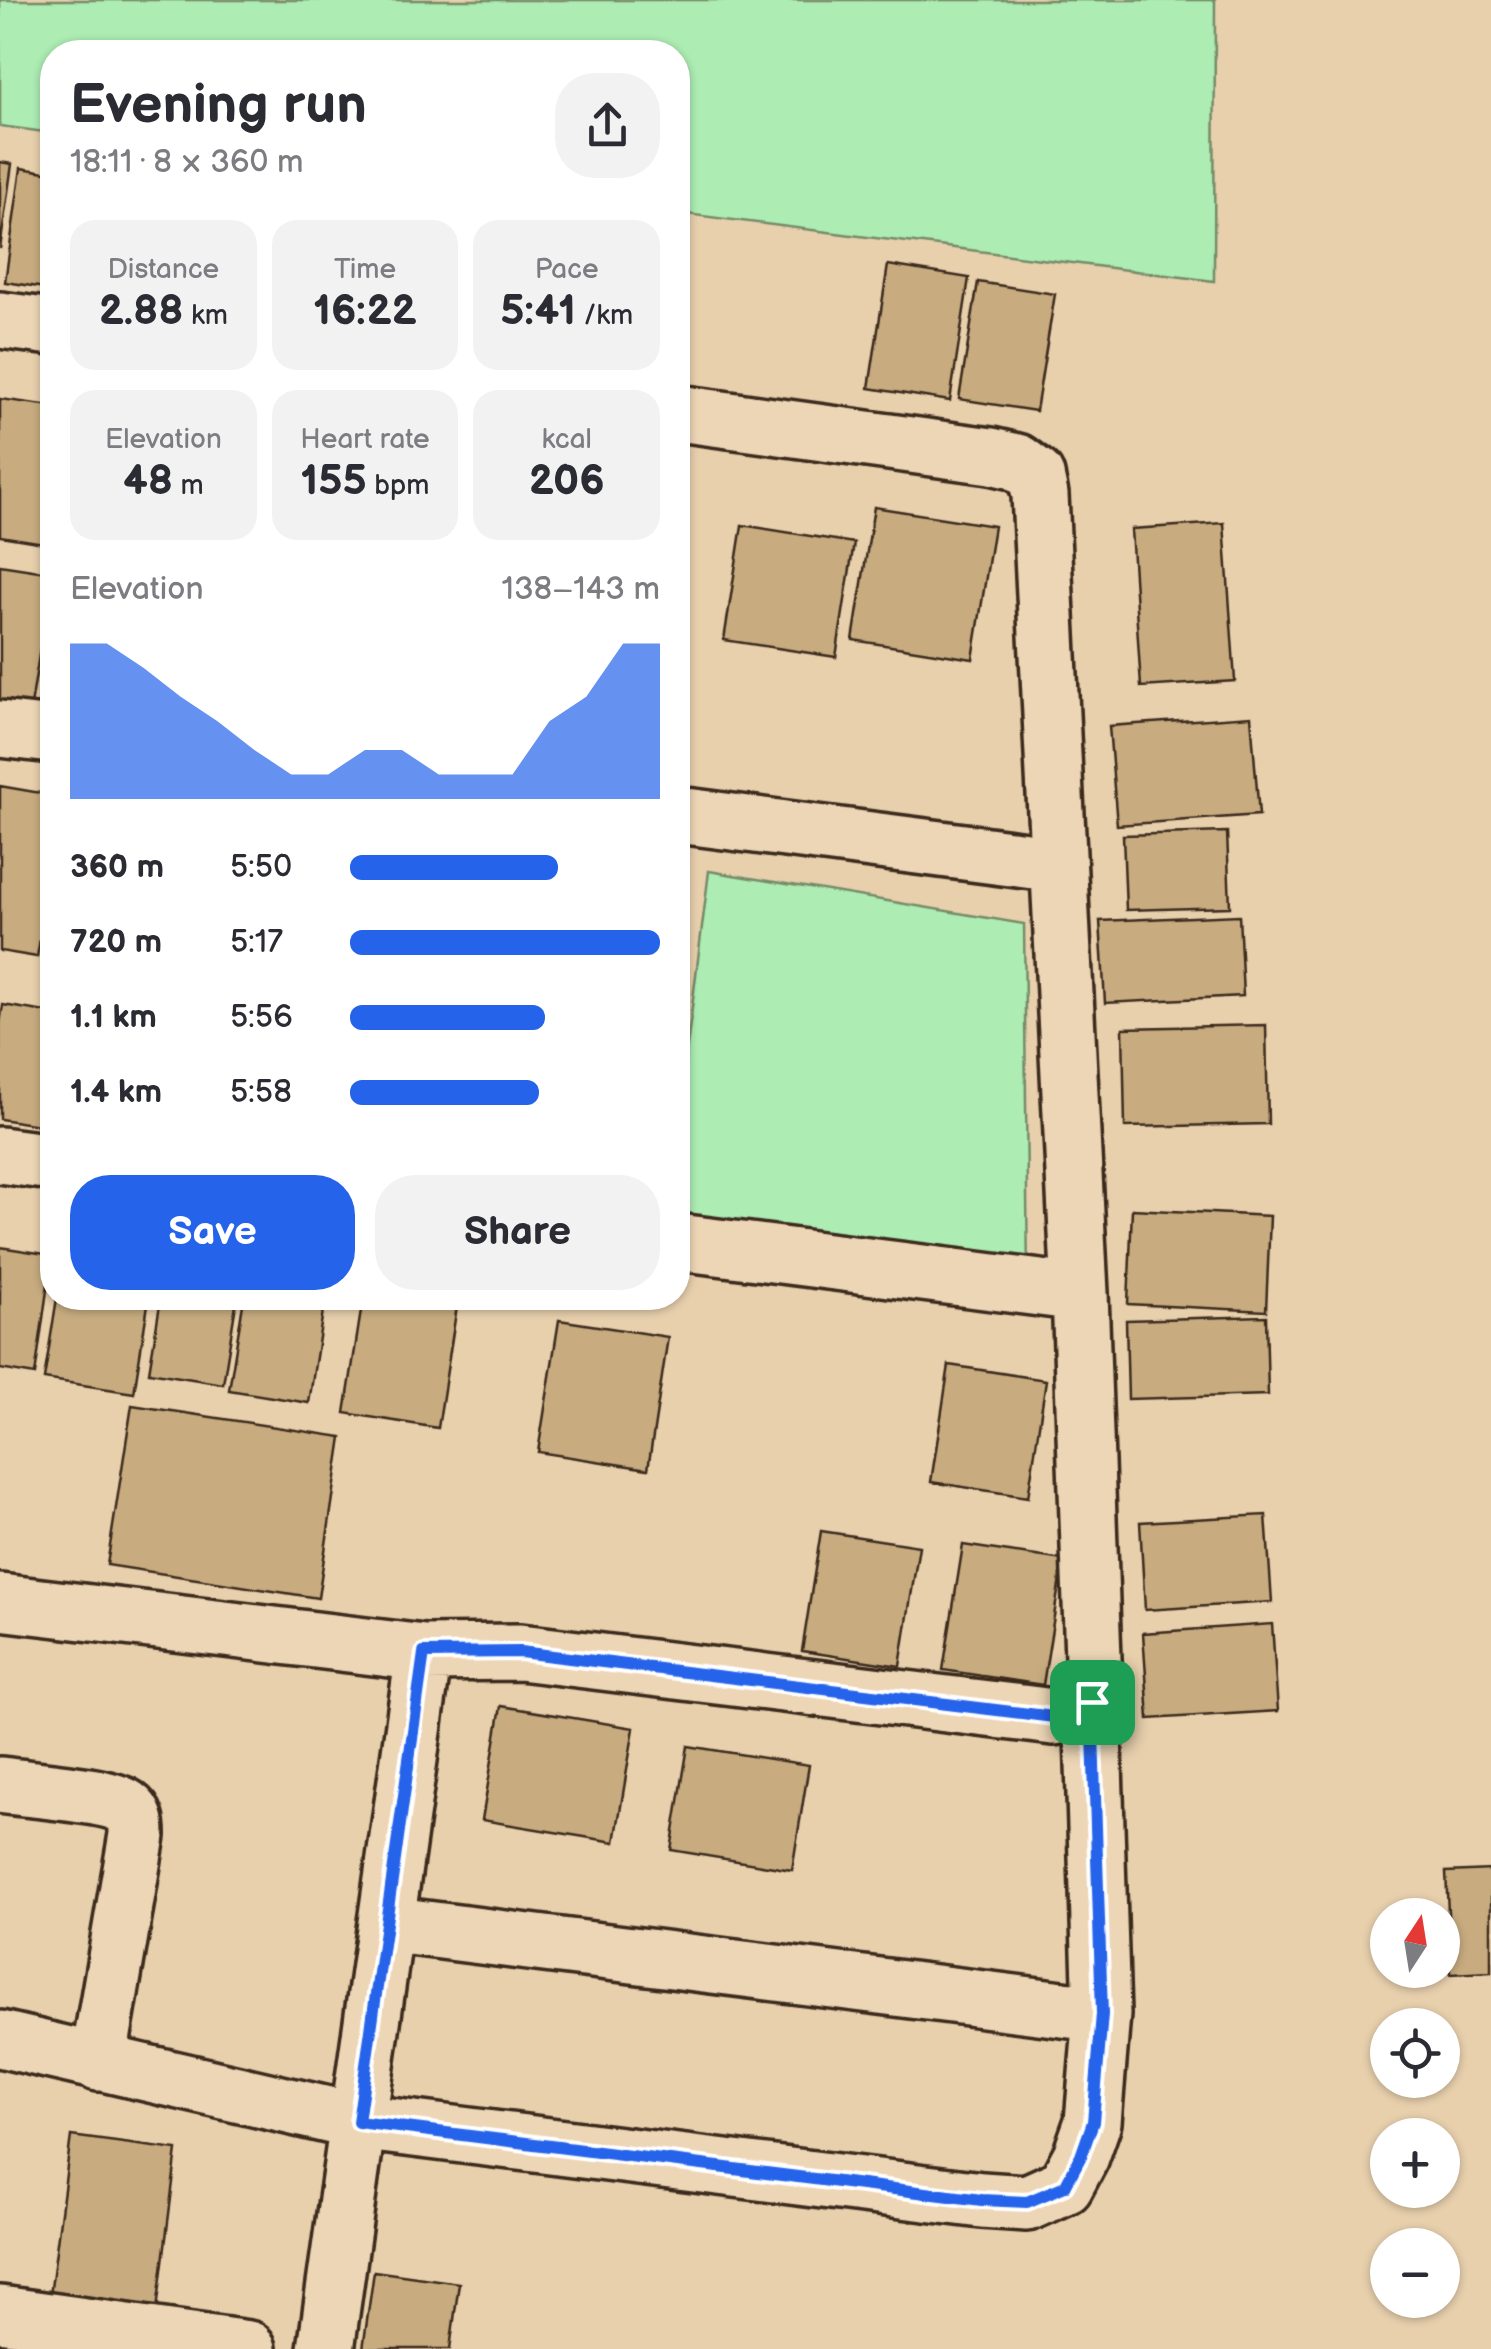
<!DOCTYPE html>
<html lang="en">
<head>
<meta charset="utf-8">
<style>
  :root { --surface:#fff; --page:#f2f2f3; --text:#2b2b33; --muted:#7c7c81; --accent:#2563eb }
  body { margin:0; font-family:"Balsamiq Sans",sans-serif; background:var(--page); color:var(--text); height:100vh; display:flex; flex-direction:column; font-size:38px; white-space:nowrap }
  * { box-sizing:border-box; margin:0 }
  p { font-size:32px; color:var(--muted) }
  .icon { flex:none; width:55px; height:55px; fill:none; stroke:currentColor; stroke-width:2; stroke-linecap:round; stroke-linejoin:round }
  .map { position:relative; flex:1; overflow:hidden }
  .side { position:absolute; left:40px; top:40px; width:650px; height:1270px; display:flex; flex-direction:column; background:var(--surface); border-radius:40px; box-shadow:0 2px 8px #0004 }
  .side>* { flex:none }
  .needle { width:65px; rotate:12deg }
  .fabs { position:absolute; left:1370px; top:1898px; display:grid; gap:20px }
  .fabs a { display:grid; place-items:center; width:90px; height:90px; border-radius:50%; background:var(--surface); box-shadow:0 2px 8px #0004; font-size:50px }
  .pin { position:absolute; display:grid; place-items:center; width:85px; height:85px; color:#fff; margin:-42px; border-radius:20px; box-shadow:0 5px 15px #0006 }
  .round { display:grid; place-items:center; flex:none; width:105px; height:105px; border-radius:40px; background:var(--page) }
  .summary { display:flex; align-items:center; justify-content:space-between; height:170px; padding:0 30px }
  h1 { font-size:55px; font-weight:800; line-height:75px }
  .metrics { display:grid; grid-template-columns:repeat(3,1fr); gap:15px; height:170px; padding:10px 30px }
  .metrics div { display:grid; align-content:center; border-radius:25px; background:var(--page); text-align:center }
  .metrics b { font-size:42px; font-weight:800 }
  .metrics small { font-size:28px; font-weight:400 }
  .metrics p { font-size:28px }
  .chart { height:280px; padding:20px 30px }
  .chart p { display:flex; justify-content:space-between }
  .chart svg { width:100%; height:180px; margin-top:10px; fill:var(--accent); opacity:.7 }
  .primary-button { display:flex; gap:20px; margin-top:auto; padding:20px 30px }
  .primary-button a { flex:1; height:115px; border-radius:40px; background:var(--accent); color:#fff; font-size:40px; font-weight:800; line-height:115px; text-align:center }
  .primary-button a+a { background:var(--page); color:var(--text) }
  ul { padding:0 30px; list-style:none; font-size:32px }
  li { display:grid; grid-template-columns:160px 120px 1fr; align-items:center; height:75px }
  li i { height:25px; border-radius:12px; background:var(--accent) }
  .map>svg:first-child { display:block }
  .green { fill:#adecb3; stroke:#748b68; stroke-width:2.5 }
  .building { fill:#c8ac80; stroke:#3b2a1e; stroke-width:2.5 }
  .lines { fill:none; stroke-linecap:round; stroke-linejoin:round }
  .minor-casing { stroke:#3b2a1e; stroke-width:62 }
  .minor { stroke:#edd6b6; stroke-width:55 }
  .route-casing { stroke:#fff; stroke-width:20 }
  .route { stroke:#2563eb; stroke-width:12 }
</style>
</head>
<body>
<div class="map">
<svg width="1491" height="2349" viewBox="0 0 1491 2349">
  <rect width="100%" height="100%" fill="#e8d0ad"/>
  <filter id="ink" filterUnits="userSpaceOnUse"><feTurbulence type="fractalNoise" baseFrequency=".01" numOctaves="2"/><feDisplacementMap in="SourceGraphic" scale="20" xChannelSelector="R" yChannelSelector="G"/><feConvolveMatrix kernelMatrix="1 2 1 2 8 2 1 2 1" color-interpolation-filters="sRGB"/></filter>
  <g filter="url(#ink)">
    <path class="green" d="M0 0H1215L1214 281 678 213V52H52V133L0 126Z
      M709 871 1024 924 1028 1281 678 1228V1119Z"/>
    <path class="building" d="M0 162 12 164 0 249Z
      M21 168 52 173V289L5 282Z
      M888 265 969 278 950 401 869 388Z
      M978 282 1055 294 1036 411 959 399Z
      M0 399 52 406V527L50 544 0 536Z
      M874 507 994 526 973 659 853 640Z
      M1224 523 1235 681 1141 687 1131 529Z
      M742 525 854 543 836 657 724 640Z
      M0 565 52 573 30 712 0 708Z
      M52 647V699L45 698Z
      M1251 716 1259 815 1117 825 1109 726Z
      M0 786 52 795V868L37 957 0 951Z
      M1227 832 1230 907 1126 910 1123 835Z
      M1239 915 1243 996 1105 1003 1100 921Z
      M3 1005 52 1013V1127L0 1119V1023Z
      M1266 1025 1268 1124 1125 1127 1123 1028Z
      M1132 1209 1270 1216 1266 1311 1128 1304Z
      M0 1247 52 1255 35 1375 0 1369Z
      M57 1298H149L134 1393 44 1379Z
      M161 1298H237L223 1384 149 1372Z
      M244 1298H325L309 1403 229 1390Z
      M363 1298H401L457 1306 438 1428 345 1413Z
      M1266 1316 1268 1395 1128 1399 1126 1320Z
      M559 1320 668 1337 648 1469 538 1452Z
      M949 1365 1046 1380 1028 1497 931 1482Z
      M132 1405 342 1437 318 1598 107 1565Z
      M1266 1515 1272 1602 1145 1610 1140 1522Z
      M821 1531 919 1546 900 1666 802 1651Z
      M963 1545 1063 1560 1043 1685 943 1670Z
      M1272 1624 1278 1711 1149 1719 1143 1633Z
      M501 1706 634 1728 615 1842 482 1820Z
      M688 1746 809 1765 792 1870 671 1850Z
      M1491 1870V1972L1451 1974 1446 1872Z
      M71 2136 177 2150 157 2310 50 2296Z
      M374 2271 459 2283 450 2349H363Z"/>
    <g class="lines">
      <defs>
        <path id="minor" d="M0 320 52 327
          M0 729 52 735
          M678 815 1057 864
          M0 1155 52 1162
          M678 1242 1080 1293
          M0 1602 424 1653 520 1652 1054 1717 1082 1712 1092 1702
          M0 1785C26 1789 108 1794 126 1807 136 1814 137 1823 137 1835L98 2063
          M386 1924 1102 2014
          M0 2039 358 2122 982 2200 1027 2203 1065 2186 1081 2156 1093 2122 1102 2014 1092 1702 1094 1687 1080 1293 1040 495 1036 476 1017 462 991 456 678 413
          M0 2314 248 2349
          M326 2349 424 1653"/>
      </defs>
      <use href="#minor" class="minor-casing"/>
      <use href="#minor" class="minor"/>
    </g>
  </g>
  <g class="lines" filter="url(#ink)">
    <defs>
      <path id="route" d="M520 1652 1054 1717 1082 1712 1092 1702 1102 2014 1093 2122 1081 2156 1065 2186 1027 2202 982 2200 358 2122 424 1653Z"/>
    </defs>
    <use href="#route" class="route-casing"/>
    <use href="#route" class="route"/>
  </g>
</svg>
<div class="fabs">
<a><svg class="needle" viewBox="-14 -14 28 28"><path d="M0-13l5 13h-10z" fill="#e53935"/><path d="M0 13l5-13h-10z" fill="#7c7c81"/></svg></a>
<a><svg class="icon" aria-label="locate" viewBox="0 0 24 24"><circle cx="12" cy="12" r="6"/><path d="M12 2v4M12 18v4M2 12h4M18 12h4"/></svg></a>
<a>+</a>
<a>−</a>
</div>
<div class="pin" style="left:1092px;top:1702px;background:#1e9e55"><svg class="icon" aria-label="arrive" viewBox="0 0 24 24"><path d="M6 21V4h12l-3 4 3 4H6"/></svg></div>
<section class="side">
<div class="summary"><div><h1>Evening run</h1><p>18:11 · 8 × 360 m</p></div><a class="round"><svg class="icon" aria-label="share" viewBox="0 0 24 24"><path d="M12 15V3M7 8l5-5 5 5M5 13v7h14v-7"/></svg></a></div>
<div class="metrics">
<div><p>Distance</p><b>2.88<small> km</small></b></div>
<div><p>Time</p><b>16:22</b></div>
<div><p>Pace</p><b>5:41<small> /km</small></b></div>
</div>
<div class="metrics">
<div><p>Elevation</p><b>48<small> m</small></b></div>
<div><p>Heart rate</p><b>155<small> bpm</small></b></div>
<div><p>kcal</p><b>206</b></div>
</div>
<div class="chart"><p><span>Elevation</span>138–143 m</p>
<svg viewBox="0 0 160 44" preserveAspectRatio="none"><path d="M0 44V6L10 6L20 12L30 19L40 25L50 32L60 38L70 38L80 32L90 32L100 38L110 38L120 38L130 25L140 19L150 6L160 6V44z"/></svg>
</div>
<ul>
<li><b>360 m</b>5:50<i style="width:67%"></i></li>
<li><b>720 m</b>5:17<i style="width:100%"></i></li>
<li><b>1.1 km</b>5:56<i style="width:63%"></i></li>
<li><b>1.4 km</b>5:58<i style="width:61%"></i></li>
</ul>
<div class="primary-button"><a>Save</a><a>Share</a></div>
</section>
</div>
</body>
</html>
